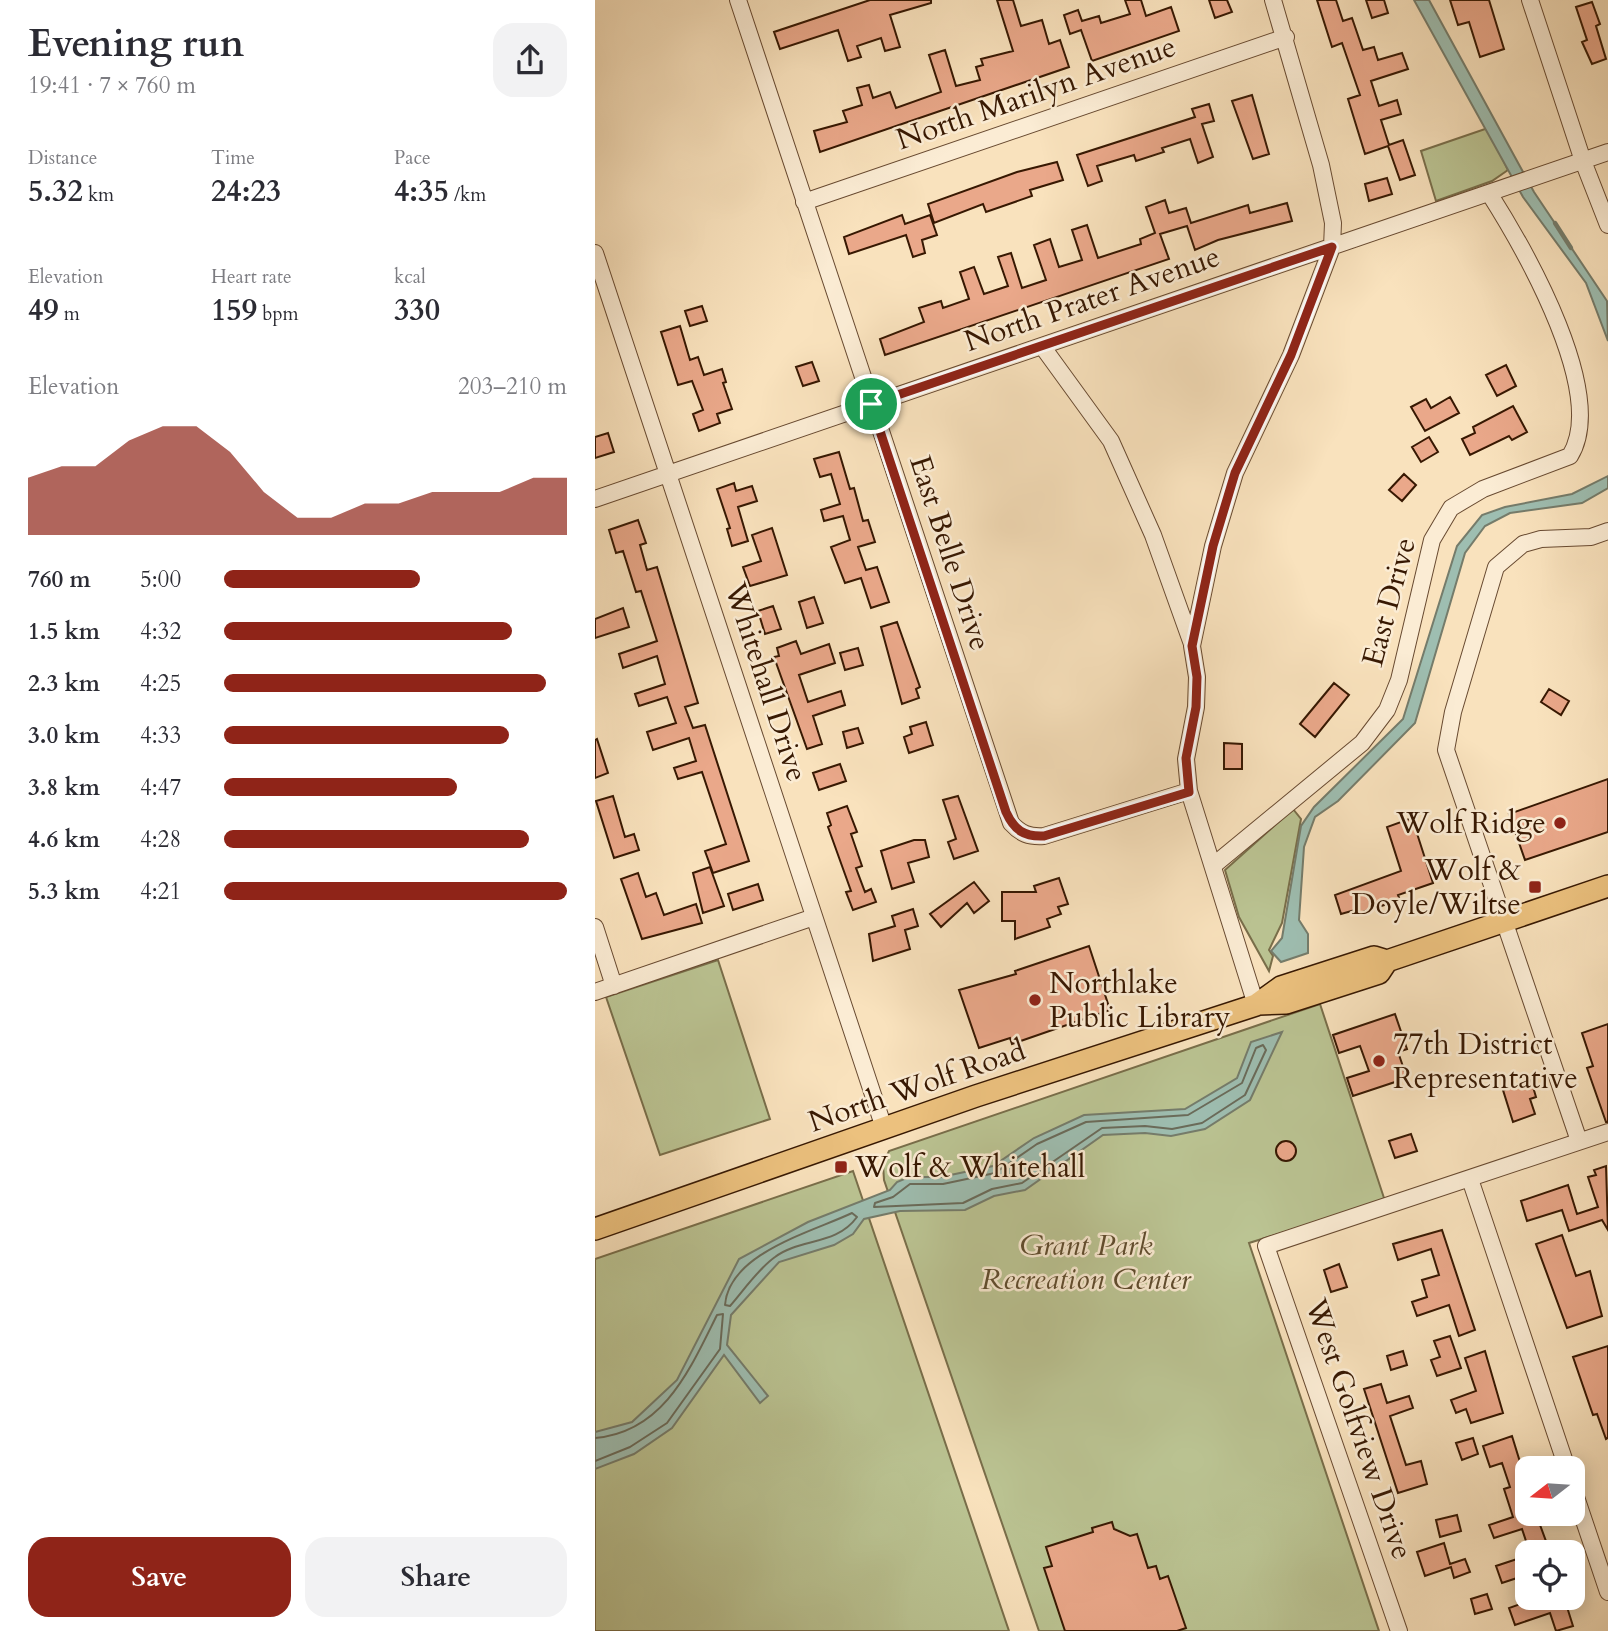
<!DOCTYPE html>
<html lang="en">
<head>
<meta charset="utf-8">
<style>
  :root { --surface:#fff; --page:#f2f2f3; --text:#2b2b33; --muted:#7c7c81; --accent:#8f2418 }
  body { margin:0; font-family:Cardo,serif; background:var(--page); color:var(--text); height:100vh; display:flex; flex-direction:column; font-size:26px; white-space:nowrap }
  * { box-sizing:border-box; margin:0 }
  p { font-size:23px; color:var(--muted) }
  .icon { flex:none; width:38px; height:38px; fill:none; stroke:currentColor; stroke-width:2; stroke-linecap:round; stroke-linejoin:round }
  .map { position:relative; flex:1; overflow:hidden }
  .drawer { display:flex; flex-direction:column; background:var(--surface); width:595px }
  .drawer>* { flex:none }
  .needle { width:46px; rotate:253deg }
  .fabs { position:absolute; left:920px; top:1456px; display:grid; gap:14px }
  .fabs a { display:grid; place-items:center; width:70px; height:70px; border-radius:14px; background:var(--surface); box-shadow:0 4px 18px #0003; font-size:35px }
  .pin { position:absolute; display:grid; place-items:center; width:60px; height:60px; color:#fff; margin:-30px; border:4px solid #fff; border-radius:50%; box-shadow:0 2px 7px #0007 }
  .round { display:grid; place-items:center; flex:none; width:74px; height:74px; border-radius:21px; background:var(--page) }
  .head { display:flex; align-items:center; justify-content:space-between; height:119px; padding:0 28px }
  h1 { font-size:38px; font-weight:700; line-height:52px }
  .stats { display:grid; grid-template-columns:repeat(3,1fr); gap:10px; height:119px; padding:7px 28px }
  .stats div { display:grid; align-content:center }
  .stats b { font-size:30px; font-weight:700 }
  .stats small { font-size:19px; font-weight:400 }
  .stats p { font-size:19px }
  .chart { height:196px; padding:14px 28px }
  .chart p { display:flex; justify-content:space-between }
  .chart svg { width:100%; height:126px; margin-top:7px; fill:var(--accent); opacity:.7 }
  .action { display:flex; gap:14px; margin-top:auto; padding:14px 28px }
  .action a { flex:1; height:80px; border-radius:21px; background:var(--accent); color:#fff; font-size:28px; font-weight:700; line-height:80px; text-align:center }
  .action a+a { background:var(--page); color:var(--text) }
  ul { padding:0 28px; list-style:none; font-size:23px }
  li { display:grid; grid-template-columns:112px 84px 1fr; align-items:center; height:52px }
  li i { height:18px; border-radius:9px; background:var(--accent) }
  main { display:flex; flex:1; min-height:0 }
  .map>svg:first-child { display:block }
  .green { fill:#bbc493; stroke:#796e4a; stroke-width:2 }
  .water { fill:#9ebeb1; stroke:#757c6b; stroke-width:2 }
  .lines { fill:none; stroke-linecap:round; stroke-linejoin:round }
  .shore { stroke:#6a6b5a; stroke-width:2 }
  .stream { stroke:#757c6b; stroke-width:4.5 }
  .building { fill:#eaa88a; stroke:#371802; stroke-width:2 }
  .minor-casing { stroke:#684a31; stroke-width:18 }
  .major-casing { stroke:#371802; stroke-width:24 }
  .minor { stroke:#fbecd4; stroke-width:16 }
  .major { stroke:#ecc17e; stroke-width:21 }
  .route-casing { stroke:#fff; stroke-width:14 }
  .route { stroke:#8f2418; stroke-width:9 }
  .poi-dot { fill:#8f2418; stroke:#fbecd4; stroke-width:2.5 }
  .labels { text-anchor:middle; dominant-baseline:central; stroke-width:5; stroke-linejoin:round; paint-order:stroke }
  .street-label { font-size:30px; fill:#371802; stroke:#fbecd4 }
  .poi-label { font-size:30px; fill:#371802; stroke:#fbecd4; text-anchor:start }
  .park-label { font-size:30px; font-style:italic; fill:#5f4c2e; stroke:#fbecd4 }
</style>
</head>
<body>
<main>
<section class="drawer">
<div class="head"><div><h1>Evening run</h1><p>19:41 · 7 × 760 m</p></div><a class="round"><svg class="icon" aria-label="share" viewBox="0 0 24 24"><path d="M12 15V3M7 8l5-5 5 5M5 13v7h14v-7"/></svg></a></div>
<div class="stats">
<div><p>Distance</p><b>5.32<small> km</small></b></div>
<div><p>Time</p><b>24:23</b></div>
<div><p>Pace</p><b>4:35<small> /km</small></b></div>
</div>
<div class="stats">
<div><p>Elevation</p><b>49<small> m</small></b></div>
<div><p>Heart rate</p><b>159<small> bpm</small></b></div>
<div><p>kcal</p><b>330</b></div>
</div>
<div class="chart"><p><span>Elevation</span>203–210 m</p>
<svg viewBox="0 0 160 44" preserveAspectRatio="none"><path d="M0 44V24L10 20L20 20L30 11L40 6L50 6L60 15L70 29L80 38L90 38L100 33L110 33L120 29L130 29L140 29L150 24L160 24V44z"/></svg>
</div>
<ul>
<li><b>760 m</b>5:00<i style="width:57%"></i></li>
<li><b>1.5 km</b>4:32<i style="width:84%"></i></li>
<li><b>2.3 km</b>4:25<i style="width:94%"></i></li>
<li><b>3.0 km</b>4:33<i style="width:83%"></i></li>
<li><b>3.8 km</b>4:47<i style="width:68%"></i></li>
<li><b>4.6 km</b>4:28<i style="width:89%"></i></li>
<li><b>5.3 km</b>4:21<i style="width:100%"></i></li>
</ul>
<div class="action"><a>Save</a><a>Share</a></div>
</section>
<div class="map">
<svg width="1013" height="1631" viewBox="0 0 1013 1631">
  <rect width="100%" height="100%" fill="#f9e2bd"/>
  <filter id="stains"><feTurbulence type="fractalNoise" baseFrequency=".00286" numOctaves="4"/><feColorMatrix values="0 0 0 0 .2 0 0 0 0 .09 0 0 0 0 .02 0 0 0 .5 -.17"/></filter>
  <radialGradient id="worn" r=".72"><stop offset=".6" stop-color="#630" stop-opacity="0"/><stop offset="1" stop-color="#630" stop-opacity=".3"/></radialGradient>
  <path class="green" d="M893 128 913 170 897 181 841 201 826 151Z
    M698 809 706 819 687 923 674 950 678 956 674 971 644 917 630 870Z
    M123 960 175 1119 65 1155 11 997Z
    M725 1004 790 1201 654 1243 784 1631H444L289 1180 288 1164 294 1151Z
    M258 1171 414 1631H0V1259Z"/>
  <path class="water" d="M819 0H834L939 192 1012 301 1013 341 991 283 928 197Z
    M1013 476V488L987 503 915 513 890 526 870 553 820 723 743 801 720 817 709 847 704 920 713 934V953L686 962 676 951 687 938 706 826 719 807 808 719 862 546 887 515 910 507 977 494Z
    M687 1032 655 1100 610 1129 576 1136 550 1133 508 1135 430 1190 399 1196 370 1210 305 1211 269 1219 258 1234 239 1245 184 1262 136 1315 132 1345 173 1396 165 1403 129 1355 77 1428 39 1454 0 1469V1432L37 1422 82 1380 144 1259 213 1222 295 1190 302 1182 314 1177H346L398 1166 439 1138 489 1115 590 1109 642 1078 656 1042Z"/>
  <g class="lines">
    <path class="shore" d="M668 1045 671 1050 650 1095 607 1123 577 1129 550 1126 507 1128 427 1183 397 1189 368 1203 279 1207 280 1203 298 1197 315 1184H348L400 1173 442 1144 491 1122 593 1115 647 1083 661 1048Z
      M257 1213 262 1217C241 1246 205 1238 180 1257 163 1269 149 1290 135 1306L130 1305C134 1253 217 1232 257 1213Z
      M0 1438C69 1432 95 1369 122 1315L128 1314 125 1349 72 1423 35 1447 0 1461"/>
    <path class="stream" d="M960 223 976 248"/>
  </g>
  <path class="building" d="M275 0H336V3L295 15 305 47 290 51 286 38 262 46 266 57 253 61 243 30 185 49 179 32Z
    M402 0H418L426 26 447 20 454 44 465 40 474 67 225 152 219 131 252 122 248 111 267 105 262 88 274 85 278 98 295 92 301 108 346 92 334 55 350 50 361 86 385 80 381 67 388 65 386 59 418 51Z
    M530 0H546L551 16 576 7 584 31 497 61 486 30 475 34 469 15 483 10 487 21 504 16 506 23 535 14Z
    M614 0H632L637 12 620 18Z
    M722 0H741L748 21 757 18 768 50 779 47 783 60 807 53 813 69 776 81 784 106 802 100 806 114 786 120 794 145 808 140 820 175 805 180 793 146 770 154 753 99 765 95 747 43 737 47Z
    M771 0H789L793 13 777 18Z
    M855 0H894L909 49 885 57 874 22 863 25Z
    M997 2 1005 24 1001 26 1011 59 997 64 987 42 992 40 981 7Z
    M657 95 674 154 658 159 637 101Z
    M614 104 619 121 607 124 618 157 603 163 595 139 567 148 569 152 541 161 539 155 502 166 507 181 493 186 482 155 600 117 597 109Z
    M462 162 468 180 435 190 437 196 391 212 388 204 339 223 333 204 422 172Z
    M792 178 797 194 774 201 770 184Z
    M570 200 574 213 591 208 596 223 653 205 655 213 692 203 697 221 623 240 600 250 592 226 565 234 574 259 290 355 285 339 329 322 324 308 346 301 348 308 374 299 365 272 379 267 389 294 413 286 403 257 416 253 427 288 451 280 439 245 455 239 464 267 487 260 477 230 492 225 503 258 546 244 545 239 560 233 551 207Z
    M307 215 310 224 335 215 342 235 327 240 330 253 318 257 311 235 254 254 249 237Z
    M107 306 112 321 95 326 90 311Z
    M85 326 95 360 103 357 109 375 127 369 131 382 128 383 137 409 122 414 125 423 104 431 98 414 108 410 97 381 83 385 66 332Z
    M217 362 224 381 208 386 201 367Z
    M911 365 921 386 902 396 891 375Z
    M855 397 864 413 830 431 816 407 831 399 836 408Z
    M918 406 932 432 917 440 914 436 875 455 867 439 880 433 878 427Z
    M13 433 19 452 0 458V437Z
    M834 437 843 452 826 462 817 447Z
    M244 452 255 489 259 488 268 521 273 520 280 542 263 547 271 570 282 567 294 602 276 608 266 578 250 583 236 547 255 540 248 516 229 521 226 510 245 504 236 474 225 477 219 459Z
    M809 474 821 485 807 501 794 490Z
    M139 483 141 491 157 486 162 501 143 507 153 541 137 546 132 529 135 528 122 489Z
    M43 520 51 543 45 545 52 570 62 567 103 703 90 707 98 728 110 725 154 861 118 873 110 851 131 844 107 772 83 779 79 768 101 761 94 738 58 750 52 732 81 723 72 697 44 706 40 694 70 684 62 656 28 668 24 654 62 641 46 591 41 592 28 551 21 553 14 530Z
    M177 528 192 575 155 586 148 567 166 561 157 535Z
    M219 597 228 623 212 628 204 602Z
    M178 606 186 629 170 634 163 611Z
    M28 608 34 627 0 638V619Z
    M302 622 325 687 321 689 324 698 307 704 286 627Z
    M201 641 206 654 234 644 240 663 204 675 213 702 246 691 250 705 218 716 227 744 212 749 179 657 184 656 182 648Z
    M263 648 268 665 250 670 245 653Z
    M739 683 754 695 720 737 705 724Z
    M954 689 974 701 966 715 946 702Z
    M331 722 338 745 314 753 309 737 317 734 315 727Z
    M263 728 268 743 252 748 248 732Z
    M2 739 13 773 0 778V740Z
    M629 743 647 744V769H629Z
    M245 764 251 781 224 790 218 773Z
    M1013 779V832L930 860 914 814Z
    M18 796 30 837 39 834 44 850 19 858 1 801Z
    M363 796 383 851 359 859 353 842 361 839 348 800Z
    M252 806 262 832 256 834 267 866 261 868 270 892 276 889 281 902 258 910 251 892 256 891 233 827 236 825 232 813Z
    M817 818 838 883 803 895 805 900 761 914 760 910 746 914 740 895 806 871 792 827Z
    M319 840H330L334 857 313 863 319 882 297 889 286 851Z
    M115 867 129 906 108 913 98 873Z
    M43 873 51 897 61 893 69 915 101 904 107 923 47 939 26 879Z
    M464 878 473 904 463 907 466 914 452 919 455 927 420 939V921H407V892H441L439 886Z
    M379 882 394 901 379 913 372 903 346 927 335 914Z
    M163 884 168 900 138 910 133 894Z
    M318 909 323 926 310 930 315 949 278 961 274 934 300 926 297 916Z
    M494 946 515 1010 417 1044 415 1038 384 1048 364 990 421 974 420 971Z
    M800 1014 812 1049 803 1052 812 1078 758 1096 752 1078 774 1071 765 1046 744 1053 738 1035Z
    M1013 1024V1122H1011L992 1068 998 1066 987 1033Z
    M936 1080 941 1097 935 1099 940 1114 918 1122 908 1090Z
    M816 1134 822 1151 800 1158 794 1141Z
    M681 1151a10 10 0 1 1 20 0a10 10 0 1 1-20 0Z
    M1011 1166 1013 1230 1007 1220 974 1231 967 1210 932 1221 926 1201 973 1185 982 1214 1003 1207 993 1177 1001 1175 999 1170Z
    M847 1230 880 1330 864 1336 854 1305 822 1316 817 1302 832 1297 827 1280 844 1275 836 1249 803 1260 798 1244Z
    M967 1235 981 1276 995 1271 1007 1316 972 1328 941 1244Z
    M744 1264 752 1287 736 1292 729 1270Z
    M855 1336 866 1368 842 1376 836 1360 845 1357 839 1341Z
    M1013 1346V1438L1011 1439 1002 1414 998 1415 978 1357Z
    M808 1351 812 1365 796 1370 792 1356Z
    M890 1351 908 1413 876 1423 871 1409 861 1413 856 1400 881 1391 870 1358Z
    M786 1384 792 1403 814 1396 818 1408 795 1416 811 1465 826 1461 832 1484 803 1493 769 1389Z
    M917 1436 933 1488V1514H941L952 1544 934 1550 927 1529 899 1538 894 1525 918 1517 909 1489 915 1487 907 1463 895 1467 888 1446Z
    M878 1438 883 1454 867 1460 861 1443Z
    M862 1515 866 1531 845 1537 841 1520Z
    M517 1522 519 1529 535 1536 542 1534 553 1568 561 1566 565 1579 573 1576 591 1628 582 1631H470L449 1568 457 1566 451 1547 498 1532 497 1528Z
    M849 1543 855 1564 870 1559 875 1572 859 1578 856 1567 830 1576 822 1552Z
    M922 1559 928 1576 907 1583 901 1566Z
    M980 1593 984 1603 972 1607 978 1626 961 1631 955 1613 920 1625 914 1608 931 1602 933 1608 965 1598H978Z
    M892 1594 897 1609 880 1614 876 1599Z"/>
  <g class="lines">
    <defs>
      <path id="minor" d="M143 0 416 823C426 834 434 837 449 836L594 791
        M935 0 988 161 1013 225
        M209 202 691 37
        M0 253 289 1128
        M447 346 516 441 558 535 597 644
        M0 499 1013 152
        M619 865 767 743 792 710 804 680 837 540 856 508 888 489 975 456C1013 395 932 253 894 193
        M0 927 19 986
        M0 992 219 917
        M661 1005 594 791 591 759 601 707 602 677 597 646 618 546 640 473 696 355 737 247 738 223 726 165 678 0
        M984 1141 851 750 858 712 901 567 928 544 946 539 996 537 1013 531
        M875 1179 972 1468
        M978 1488 1013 1592
        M804 1631 671 1246 1013 1132"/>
      <path id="major" d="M664 1004 691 1003 784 973 792 961 1013 886
        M0 1229 381 1096 661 1005 686 987 779 957 792 961"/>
    </defs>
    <use href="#minor" class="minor-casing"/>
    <use href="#major" class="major-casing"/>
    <use href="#minor" class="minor"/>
    <use href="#major" class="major"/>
  </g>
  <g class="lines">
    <defs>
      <path id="route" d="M737 247 696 355 640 473 618 546 597 646 602 677 601 707 591 758 594 792 449 836C429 837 419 830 411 812L276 404Z"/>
    </defs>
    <use href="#route" class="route-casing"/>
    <use href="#route" class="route"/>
  </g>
  <g class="poi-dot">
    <circle cx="965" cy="823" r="7"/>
    <rect x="933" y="880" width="14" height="14" rx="3.5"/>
    <circle cx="440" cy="1000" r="7"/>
    <circle cx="784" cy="1061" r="7"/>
    <rect x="239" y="1160" width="14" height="14" rx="3.5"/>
  </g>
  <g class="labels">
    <g class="street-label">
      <text transform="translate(441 93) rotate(-19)">North Marilyn Avenue</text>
      <text transform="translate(497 299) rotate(-19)">North Prater Avenue</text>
      <text transform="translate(355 553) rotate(72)">East Belle Drive</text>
      <text transform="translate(794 602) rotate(-75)">East Drive</text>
      <text transform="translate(171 682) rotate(72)">Whitehall Drive</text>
      <text transform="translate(322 1086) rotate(-19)">North Wolf Road</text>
      <text transform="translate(764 1429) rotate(71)">West Golfview Drive</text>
    </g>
    <g class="poi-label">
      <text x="951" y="823" text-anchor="end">Wolf Ridge</text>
      <text x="926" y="870" text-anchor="end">Wolf &amp;<tspan x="926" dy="34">Doyle/Wiltse</tspan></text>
      <text x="454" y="983">Northlake<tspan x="454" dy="34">Public Library</tspan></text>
      <text x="798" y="1044">77th District<tspan x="798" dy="34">Representative</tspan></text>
      <text x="260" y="1167">Wolf &amp; Whitehall</text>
    </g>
    <g class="park-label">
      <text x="491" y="1245">Grant Park<tspan x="491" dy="34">Recreation Center</tspan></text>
    </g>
  </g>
  <rect width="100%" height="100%" filter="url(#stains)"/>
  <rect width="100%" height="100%" fill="url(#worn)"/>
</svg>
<div class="fabs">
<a><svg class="needle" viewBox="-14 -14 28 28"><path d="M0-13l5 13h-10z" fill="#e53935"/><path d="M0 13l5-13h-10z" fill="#7c7c81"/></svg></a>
<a><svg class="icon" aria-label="locate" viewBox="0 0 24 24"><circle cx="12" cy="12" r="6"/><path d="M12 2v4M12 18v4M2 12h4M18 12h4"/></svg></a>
</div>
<div class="pin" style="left:276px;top:404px;background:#1e9e55"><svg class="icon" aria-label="arrive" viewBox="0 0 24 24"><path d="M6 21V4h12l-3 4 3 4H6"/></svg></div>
</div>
</main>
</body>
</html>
